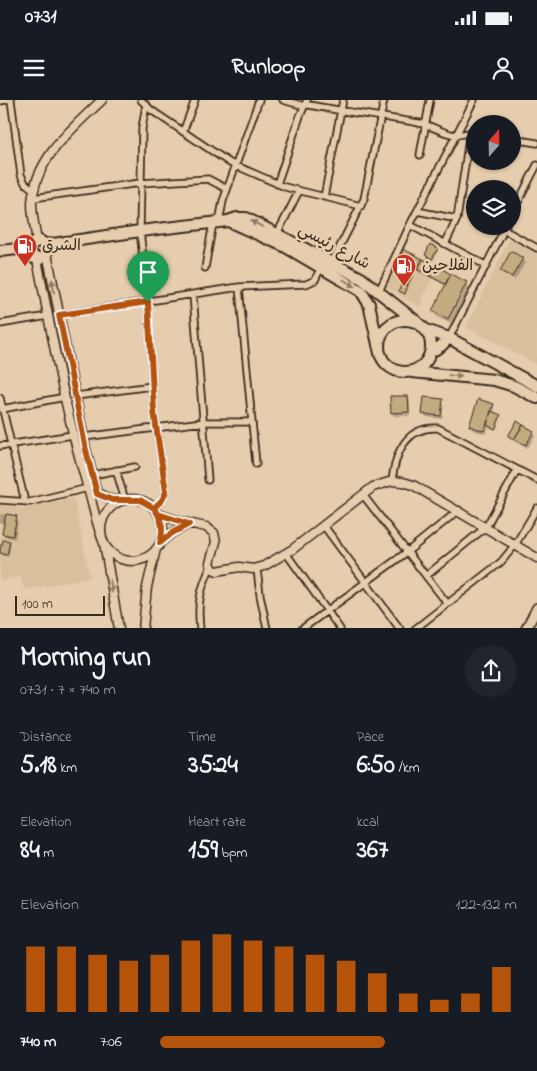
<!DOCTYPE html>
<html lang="en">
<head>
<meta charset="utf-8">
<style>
  :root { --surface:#171b24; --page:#20242c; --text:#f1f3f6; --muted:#9ea1a6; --accent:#b45309 }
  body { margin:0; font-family:"Indie Flower","Playpen Sans Arabic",sans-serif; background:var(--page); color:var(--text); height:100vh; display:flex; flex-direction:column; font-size:19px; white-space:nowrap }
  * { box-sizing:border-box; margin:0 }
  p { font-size:16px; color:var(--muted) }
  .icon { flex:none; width:28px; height:28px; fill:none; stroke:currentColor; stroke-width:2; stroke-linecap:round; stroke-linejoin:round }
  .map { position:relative; height:528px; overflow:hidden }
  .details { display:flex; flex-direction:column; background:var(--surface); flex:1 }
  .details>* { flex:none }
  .needle { width:32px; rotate:20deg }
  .fabs { position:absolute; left:466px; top:15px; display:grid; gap:10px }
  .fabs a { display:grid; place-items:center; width:55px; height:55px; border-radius:50%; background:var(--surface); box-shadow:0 1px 4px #0004; font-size:25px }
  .scale { position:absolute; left:15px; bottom:12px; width:90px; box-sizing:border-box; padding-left:5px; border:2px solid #3b2a1e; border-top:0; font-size:14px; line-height:18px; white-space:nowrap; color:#3b2a1e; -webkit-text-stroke:4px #e6cdae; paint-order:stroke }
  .pin { position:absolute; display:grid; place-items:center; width:42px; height:42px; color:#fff; margin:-51px -21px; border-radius:50% 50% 50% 0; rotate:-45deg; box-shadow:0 0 5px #0007 }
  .pin .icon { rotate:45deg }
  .round { display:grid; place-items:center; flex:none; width:52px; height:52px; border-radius:26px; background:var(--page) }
  .summary { display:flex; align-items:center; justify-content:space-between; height:85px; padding:0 20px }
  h1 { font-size:28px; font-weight:700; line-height:38px }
  .stats { display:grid; grid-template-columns:repeat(3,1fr); gap:8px; height:85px; padding:5px 20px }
  .stats div { display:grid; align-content:center }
  .stats b { font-size:25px; font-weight:700 }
  .stats small { font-size:14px; font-weight:400 }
  .stats p { font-size:14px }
  .chart { height:140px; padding:10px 20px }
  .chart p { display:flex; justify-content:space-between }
  .chart svg { width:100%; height:90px; margin-top:5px; stroke:var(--accent); stroke-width:6 }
  ul { padding:0 20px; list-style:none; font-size:16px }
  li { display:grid; grid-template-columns:80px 60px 1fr; align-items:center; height:38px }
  li i { height:12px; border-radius:6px; background:var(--accent) }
  .status { display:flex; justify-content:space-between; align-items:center; height:35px; padding:0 25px; background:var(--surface); direction:ltr }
  .status svg { height:14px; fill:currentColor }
  header { display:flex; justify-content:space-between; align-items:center; height:65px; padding:0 20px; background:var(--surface); font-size:22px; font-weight:700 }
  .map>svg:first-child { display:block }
  .built { fill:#d9c09d }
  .shadow { fill:#0003 }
  .building { fill:#c3ab80; stroke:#3b2a1e }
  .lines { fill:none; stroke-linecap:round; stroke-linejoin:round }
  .minor-casing { stroke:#3b2a1e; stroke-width:9 }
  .tertiary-casing { stroke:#3b2a1e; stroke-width:11 }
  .secondary-casing { stroke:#3b2a1e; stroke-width:12 }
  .trunk-casing { stroke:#3b2a1e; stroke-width:14 }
  .minor { stroke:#e6cdae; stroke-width:5.5 }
  .tertiary { stroke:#e6cdae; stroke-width:8 }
  .secondary { stroke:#e6cdae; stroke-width:9 }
  .trunk { stroke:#e6cdae; stroke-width:10 }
  .oneway { fill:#907c66 }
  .route-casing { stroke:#fff; stroke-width:10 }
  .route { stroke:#b45309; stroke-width:6 }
  .labels { text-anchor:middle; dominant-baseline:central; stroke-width:5; stroke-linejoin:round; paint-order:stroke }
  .poi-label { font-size:16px; fill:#3b2a1e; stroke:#e6cdae; text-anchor:start }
  .street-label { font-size:16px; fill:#3b2a1e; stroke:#e6cdae }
</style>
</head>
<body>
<div class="status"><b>07:31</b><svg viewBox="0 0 49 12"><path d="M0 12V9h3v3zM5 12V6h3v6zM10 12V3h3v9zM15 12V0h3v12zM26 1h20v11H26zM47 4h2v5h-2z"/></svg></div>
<header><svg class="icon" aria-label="menu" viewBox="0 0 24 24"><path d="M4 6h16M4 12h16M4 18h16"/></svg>Runloop<svg class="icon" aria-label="person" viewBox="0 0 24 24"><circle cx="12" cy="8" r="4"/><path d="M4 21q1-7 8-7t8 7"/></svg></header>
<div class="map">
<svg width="537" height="529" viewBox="0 0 537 529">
  <rect width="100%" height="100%" fill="#e6cdae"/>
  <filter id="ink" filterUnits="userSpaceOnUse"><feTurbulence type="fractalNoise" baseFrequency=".02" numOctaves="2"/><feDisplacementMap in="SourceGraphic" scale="10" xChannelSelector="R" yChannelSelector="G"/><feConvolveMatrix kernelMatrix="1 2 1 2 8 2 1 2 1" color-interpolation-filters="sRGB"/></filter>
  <g filter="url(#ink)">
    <path class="built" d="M510 138 537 153V265L466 227Z
      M398 159 433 177 421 202V206L414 204 385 186Z
      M71 398 74 400 90 477 24 490 21 477 0 481V405L23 408Z"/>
    <path class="shadow" d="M437 149 438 151 433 161 427 158 426 155Z
      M404 150 466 183 469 189 451 224 437 217 433 211 446 186 402 163 399 159Z
      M522 159 525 163 515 180 504 174 502 171Z
      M413 173 414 175 405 194 407 176Z
      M408 297 410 301V316H394L392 312Z
      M442 301 444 305 442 319 426 317 424 313Z
      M493 305 495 309 494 313 501 318 496 330 489 327 486 334 472 330 470 326Z
      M533 332 535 336 528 348 518 343 510 336Z
      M0 414 16 417 18 421 15 439 6 437 4 434 5 424 0 423Z
      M9 442 11 445 8 457 3 456 2 453Z"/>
    <path class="building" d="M430 144 438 148 432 159 425 155Z
      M403 149 423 159 417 169 398 159Z
      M511 151 523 158 512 177 500 171Z
      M423 159 435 165 430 176 417 169Z
      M435 165 451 174 445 184 430 176Z
      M407 168 414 172 407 185 402 183 406 175 404 174Z
      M451 174 467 182 448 219 432 211Z
      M402 183 408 185 405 194 399 191Z
      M390 296H408L409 312 391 313Z
      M424 297 443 299 441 316 422 314Z
      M478 299 494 304 484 331 469 326Z
      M491 311 501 315 495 329 487 325Z
      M517 321 523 325 514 339 508 336Z
      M523 325 534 331 526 345 514 339Z
      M6 414 17 416 13 436 2 434Z
      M3 440 10 441 7 455 0 453 1 444 2 445Z"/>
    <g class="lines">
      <defs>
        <path id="minor" d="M11 0 21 75 25 83 34 90
          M141 0 151 10 230 63 285 87 361 106
          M283 0 304 6
          M0 1 6 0
          M305 4C343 12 381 16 419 23 431 25 444 34 456 35 462 35 468 32 475 33
          M146 5 142 28 140 131 148 202 154 312 166 392 162 400 154 408
          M183 32 195 0
          M512 39 537 43
          M420 55 430 0
          M277 84 300 16 307 0
          M324 97 343 0
          M33 98 140 83 208 79 227 89
          M417 111 457 119
          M512 114 537 65
          M219 122 223 101 259 0
          M410 125 487 166
          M504 130 537 148
          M277 134 299 91
          M445 144 457 119 470 32
          M332 162 364 99 384 0
          M205 168 213 123
          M239 187 256 364
          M379 191 410 125 474 0
          M193 195 208 380
          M59 215 239 187 306 184 315 180 321 167
          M0 224 48 216
          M449 238 506 126
          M76 296 152 286
          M0 298 25 402
          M2 309 65 297
          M84 337 203 322H252
          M0 346 73 335
          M116 370 125 400
          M92 375 135 367
          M392 381C395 353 406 326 438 328L537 380
          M363 395 447 503
          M0 400 30 402 88 388
          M324 426 400 529
          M286 453 340 529
          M257 469 260 495 267 529
          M426 476 486 427 517 370
          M200 529C197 503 200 490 211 466
          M302 529 407 452 459 410
          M415 529 501 462 515 445 537 408"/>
        <path id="tertiary" d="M37 141C35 129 32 116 32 103 35 58 72 29 102 0
          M47 153 86 349 97 393 112 400H125
          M37 159C52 235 65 311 87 385 93 404 96 425 104 443L119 529
          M101 430a31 31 0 1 1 62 0a31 31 0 1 1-62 0Z
          M158 414 179 421 206 427 214 433 216 442 210 463 213 469 217 471 239 467 253 469 264 466 293 449 373 387 392 381 403 382 413 385 537 458
          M161 442 172 433 189 424
          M143 529 147 487 156 449"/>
        <path id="secondary" d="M526 529 537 508"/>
        <path id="trunk" d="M228 121 284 146 361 191 369 204 379 249
          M46 145 140 131 228 121 237 118H246L361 178 417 222
          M0 151 27 148 35 142 40 141 46 145C49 151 47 155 42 158H34L30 151 31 146
          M379 246a26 26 0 1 1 52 0a26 26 0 1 1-52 0Z
          M426 230 449 238 537 286
          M431 252 441 246 449 238
          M412 272 494 280 514 286 537 298"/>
      </defs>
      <use href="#minor" class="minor-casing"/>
      <use href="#tertiary" class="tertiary-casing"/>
      <use href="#secondary" class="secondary-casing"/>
      <use href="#trunk" class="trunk-casing"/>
      <use href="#minor" class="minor"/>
      <use href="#tertiary" class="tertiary"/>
      <use href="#secondary" class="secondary"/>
      <use href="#trunk" class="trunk"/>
    </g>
    <defs><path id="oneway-solid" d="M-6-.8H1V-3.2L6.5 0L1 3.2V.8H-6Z" transform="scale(1.25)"/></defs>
    <g class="oneway">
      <use href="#oneway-solid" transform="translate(257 124) rotate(-153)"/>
      <use href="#oneway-solid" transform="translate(349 183) rotate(30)"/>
      <use href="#oneway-solid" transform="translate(53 186) rotate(-100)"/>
      <use href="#oneway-solid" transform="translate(455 276) rotate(5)"/>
      <use href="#oneway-solid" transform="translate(111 486) rotate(81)"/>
    </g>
  </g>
  <g class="lines" filter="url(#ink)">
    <defs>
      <path id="route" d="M148 202 154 312 166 392 162 400 154 408C162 419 164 429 160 443L172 433 189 424 158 414 154 408 140 400H112L97 394 86 350 59 215 148 202"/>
    </defs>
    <use href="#route" class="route-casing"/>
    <use href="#route" class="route"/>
  </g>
  <defs>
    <symbol id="fuel-pin" viewBox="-11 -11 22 30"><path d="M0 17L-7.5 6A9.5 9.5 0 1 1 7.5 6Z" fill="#c8321e" stroke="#e6cdae"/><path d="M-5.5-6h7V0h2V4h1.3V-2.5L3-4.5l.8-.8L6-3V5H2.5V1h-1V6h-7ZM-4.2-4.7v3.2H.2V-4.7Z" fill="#fff"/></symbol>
  </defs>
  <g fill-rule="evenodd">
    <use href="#fuel-pin" x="11" y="132" width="28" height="38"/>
    <use href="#fuel-pin" x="390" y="152" width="28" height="38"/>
  </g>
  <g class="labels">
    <g class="poi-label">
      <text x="42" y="146">الشرق</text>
      <text x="422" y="166">الفلاحين</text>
    </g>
    <g class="street-label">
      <text transform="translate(334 147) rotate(28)">شارع رئيسي</text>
    </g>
  </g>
</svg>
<div class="fabs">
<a><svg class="needle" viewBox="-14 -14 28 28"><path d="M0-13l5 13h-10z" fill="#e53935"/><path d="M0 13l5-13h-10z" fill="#9ea1a6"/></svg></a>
<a><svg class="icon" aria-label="layers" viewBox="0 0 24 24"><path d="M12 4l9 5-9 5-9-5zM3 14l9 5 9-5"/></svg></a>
</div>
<div class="scale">100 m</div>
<div class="pin" style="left:148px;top:202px;background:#1e9e55"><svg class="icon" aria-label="arrive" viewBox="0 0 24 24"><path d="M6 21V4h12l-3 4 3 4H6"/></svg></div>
</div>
<section class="details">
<div class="summary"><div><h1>Morning run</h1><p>07:31 · 7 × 740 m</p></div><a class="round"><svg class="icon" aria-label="share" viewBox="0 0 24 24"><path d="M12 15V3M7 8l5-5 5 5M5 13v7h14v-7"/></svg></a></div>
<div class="stats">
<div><p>Distance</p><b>5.18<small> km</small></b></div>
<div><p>Time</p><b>35:24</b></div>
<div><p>Pace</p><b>6:50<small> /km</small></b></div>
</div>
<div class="stats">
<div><p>Elevation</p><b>84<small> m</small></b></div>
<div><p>Heart rate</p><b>159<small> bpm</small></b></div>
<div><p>kcal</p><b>367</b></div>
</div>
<div class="chart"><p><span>Elevation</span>122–132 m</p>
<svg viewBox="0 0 160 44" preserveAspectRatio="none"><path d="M5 44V12M15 44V12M25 44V16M35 44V19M45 44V16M55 44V9M65 44V6M75 44V9M85 44V12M95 44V16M105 44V19M115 44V25M125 44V35M135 44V38M145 44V35M155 44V22"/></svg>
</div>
<ul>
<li><b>740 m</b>7:06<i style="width:63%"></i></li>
</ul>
</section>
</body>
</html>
